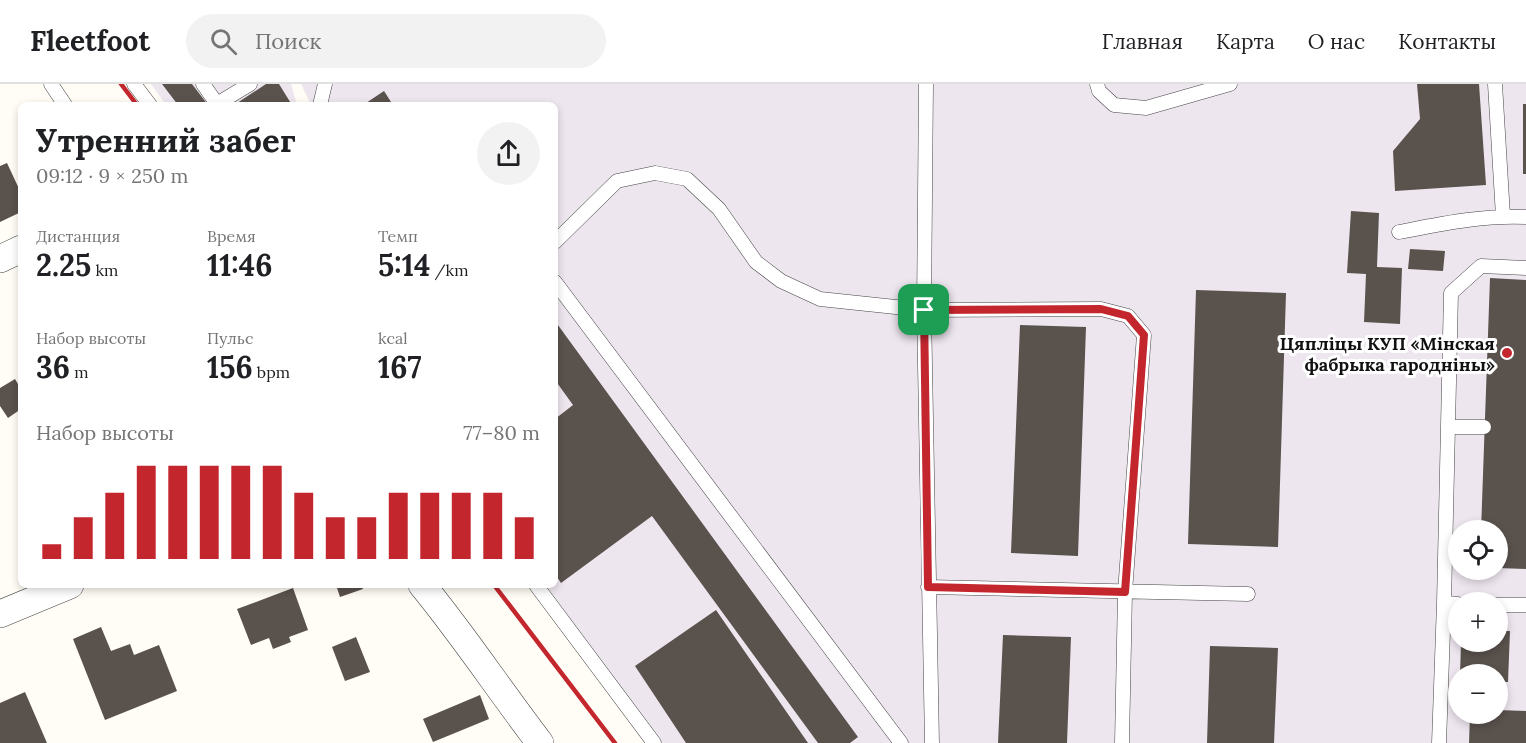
<!DOCTYPE html>
<html lang="ru">
<head>
<meta charset="utf-8">
<style>
  :root { --surface:#fff; --page:#f2f2f2; --text:#202124; --muted:#757577; --line:#e0e0e0; --accent:#c4262e }
  body { margin:0; font-family:Lora,serif; background:var(--page); color:var(--text); height:100vh; display:flex; flex-direction:column; font-size:22px; white-space:nowrap }
  * { box-sizing:border-box; margin:0 }
  p { font-size:20px; color:var(--muted) }
  .icon { flex:none; width:33px; height:33px; fill:none; stroke:currentColor; stroke-width:2; stroke-linecap:round; stroke-linejoin:round }
  .map { position:relative; flex:1; overflow:hidden }
  .sheet { position:absolute; left:18px; top:18px; width:540px; height:486px; display:flex; flex-direction:column; background:var(--surface); border-radius:9px; box-shadow:0 3px 9px #0003 }
  .sheet>* { flex:none }
  .controls { position:absolute; left:1448px; top:436px; display:grid; gap:12px }
  .controls a { display:grid; place-items:center; width:60px; height:60px; border-radius:50%; background:var(--surface); box-shadow:0 3px 9px #0003; font-size:30px }
  .pin { position:absolute; display:grid; place-items:center; width:51px; height:51px; color:#fff; margin:-26px; border-radius:12px; box-shadow:0 3px 9px #0006 }
  .round { display:grid; place-items:center; flex:none; width:63px; height:63px; border-radius:32px; background:var(--page) }
  .headline { display:flex; align-items:center; justify-content:space-between; height:102px; padding:0 18px }
  h1 { font-size:33px; font-weight:700; line-height:45px }
  .metrics { display:grid; grid-template-columns:repeat(3,1fr); gap:9px; height:102px; padding:6px 18px }
  .metrics div { display:grid; align-content:center }
  .metrics b { font-size:30px; font-weight:700 }
  .metrics small { font-size:16px; font-weight:400 }
  .metrics p { font-size:16px }
  .chart { height:168px; padding:12px 18px }
  .chart p { display:flex; justify-content:space-between }
  .chart svg { width:100%; height:108px; margin-top:6px; stroke:var(--accent); stroke-width:6 }
  header { display:flex; align-items:center; gap:36px; box-sizing:border-box; height:84px; padding:0 30px; background:var(--surface); border-bottom:2px solid var(--line) }
  header strong { font-size:28px }
  nav { display:flex; gap:33px; margin-inline-start:auto; font-size:21px }
  .search { width:420px; height:54px; background:var(--page); display:flex; align-items:center; gap:15px; box-sizing:border-box; padding:0 21px; border-radius:33px; color:var(--muted); font-size:22px }
  .map>svg:first-child { display:block }
  .industrial { fill:#eee6ef; fill-rule:evenodd }
  .building { fill:#5a524d }
  .lines { fill:none; stroke-linecap:round; stroke-linejoin:round }
  .lane-casing { stroke:#444; stroke-width:15 }
  .street-casing { stroke:#444; stroke-width:28 }
  .lane { stroke:#fff; stroke-width:14 }
  .street { stroke:#fff; stroke-width:27 }
  .rail { stroke:#c4262e; stroke-width:4.5 }
  .route-casing { stroke:#fff; stroke-width:12 }
  .route { stroke:#c4262e; stroke-width:8 }
  .poi-dot { fill:#c4262e; stroke:#fff; stroke-width:2 }
  .labels { text-anchor:middle; dominant-baseline:central; stroke-width:6; stroke-linejoin:round; paint-order:stroke }
  .poi-label { font-size:18px; font-weight:bold; fill:#111; stroke:#fff; text-anchor:end }
</style>
</head>
<body>
<header>
<strong>Fleetfoot</strong>
<div class="search"><svg class="icon" aria-label="search" viewBox="0 0 24 24"><circle cx="10" cy="10" r="6"/><path d="M15 15l6 6"/></svg>Поиск</div>
<nav><a>Главная</a><a>Карта</a><a>О нас</a><a>Контакты</a></nav>
</header>
<div class="map">
<svg width="1526" height="659" viewBox="0 0 1526 659">
  <rect width="100%" height="100%" fill="#fffdf5"/>
  <path class="industrial" d="M151 0H291L297 21H166Z
    M301 0H1526V659H663L637 627 546 501H555V21H311ZM1458 447H1497V486H1458ZM1458 519H1497V558H1458ZM1458 591H1497V630H1458Z"/>
  <path class="building" d="M162 0H192L208 21H178Z
    M266 0H279L292 21H234Z
    M1417 0H1479L1486 101 1395 107 1393 67 1420 35Z
    M384 7 393 21H363Z
    M1523 20H1526V90H1523Z
    M7 79 21 109V128L0 138V82Z
    M1351 127 1379 129 1377 183 1402 184 1400 240 1364 238 1366 190 1347 189Z
    M1410 165 1445 167 1443 187 1408 185Z
    M1490 194 1526 196V485L1497 484V447H1481Z
    M1196 206 1286 209 1278 463 1188 460Z
    M555 237 858 653 850 659H818L652 432 561 499 555 490V335L573 321 555 296Z
    M1020 241 1086 243 1078 472 1011 469Z
    M15 295 21 305V325L8 334 0 322V304Z
    M336 501H361L363 505 340 513Z
    M293 504 308 546 289 553 291 558 273 565 269 554 251 561 237 525Z
    M716 526 808 659H686L635 582Z
    M101 543 111 567 130 560 134 571 159 561 177 607 105 636 73 555Z
    M1497 547H1510L1508 598H1497V591H1460L1461 558H1497Z
    M1003 551 1071 553 1067 659H998Z
    M356 553 370 588 345 597 332 563Z
    M1210 562 1278 564 1274 659H1207Z
    M25 608 47 659H0V619Z
    M480 611 489 635 433 658 423 635Z
    M1497 626 1526 627V659H1469L1470 630H1497Z"/>
  <g class="lines">
    <defs>
      <path id="lane" d="M51 0 65 21
        M134 0 150 21
        M203 0 217 20 250 0
        M926 0 924 226 932 659
        M1097 0 1099 7 1114 21 1146 24 1230 0
        M1495 0 1503 132
        M320 21 325 0
        M1399 148C1441 140 1483 131 1526 133
        M555 158 617 97 655 89 687 95 719 125 756 178 781 197 820 215 924 226 1101 225 1128 232 1144 251 1125 508 1122 659
        M555 198 901 659
        M1448 343H1484
        M536 501 654 659
        M928 503 1248 510
        M1458 520 1444 519 1451 209 1481 182 1526 184
        M1497 521H1526
        M1439 659 1444 519"/>
      <path id="street" d="M0 175 21 165
        M422 501C464 552 500 607 540 659
        M0 530 70 501"/>
    </defs>
    <use href="#lane" class="lane-casing"/>
    <use href="#street" class="street-casing"/>
    <use href="#lane" class="lane"/>
    <use href="#street" class="street"/>
    <path class="rail" d="M121 0 137 21
      M494 501 615 659"/>
  </g>
  <g class="lines">
    <defs>
      <path id="route" d="M1101 225 1128 232 1144 251 1125 508 928 503 924 226Z"/>
    </defs>
    <use href="#route" class="route-casing"/>
    <use href="#route" class="route"/>
  </g>
  <circle class="poi-dot" cx="1507" cy="269" r="6"/>
  <g class="labels">
    <g class="poi-label">
      <text x="1495" y="259">Цяпліцы КУП «Мінская<tspan x="1495" dy="21">фабрыка гародніны»</tspan></text>
    </g>
  </g>
</svg>
<div class="controls">
<a><svg class="icon" aria-label="locate" viewBox="0 0 24 24"><circle cx="12" cy="12" r="6"/><path d="M12 2v4M12 18v4M2 12h4M18 12h4"/></svg></a>
<a>+</a>
<a>−</a>
</div>
<div class="pin" style="left:924px;top:226px;background:#1e9e55"><svg class="icon" aria-label="arrive" viewBox="0 0 24 24"><path d="M6 21V4h12l-3 4 3 4H6"/></svg></div>
<section class="sheet">
<div class="headline"><div><h1>Утренний забег</h1><p>09:12 · 9 × 250 m</p></div><a class="round"><svg class="icon" aria-label="share" viewBox="0 0 24 24"><path d="M12 15V3M7 8l5-5 5 5M5 13v7h14v-7"/></svg></a></div>
<div class="metrics">
<div><p>Дистанция</p><b>2.25<small> km</small></b></div>
<div><p>Время</p><b>11:46</b></div>
<div><p>Темп</p><b>5:14<small> /km</small></b></div>
</div>
<div class="metrics">
<div><p>Набор высоты</p><b>36<small> m</small></b></div>
<div><p>Пульс</p><b>156<small> bpm</small></b></div>
<div><p>kcal</p><b>167</b></div>
</div>
<div class="chart"><p><span>Набор высоты</span>77–80 m</p>
<svg viewBox="0 0 160 44" preserveAspectRatio="none"><path d="M5 44V38M15 44V27M25 44V17M35 44V6M45 44V6M55 44V6M65 44V6M75 44V6M85 44V17M95 44V27M105 44V27M115 44V17M125 44V17M135 44V17M145 44V17M155 44V27"/></svg>
</div>
</section>
</div>
</body>
</html>
